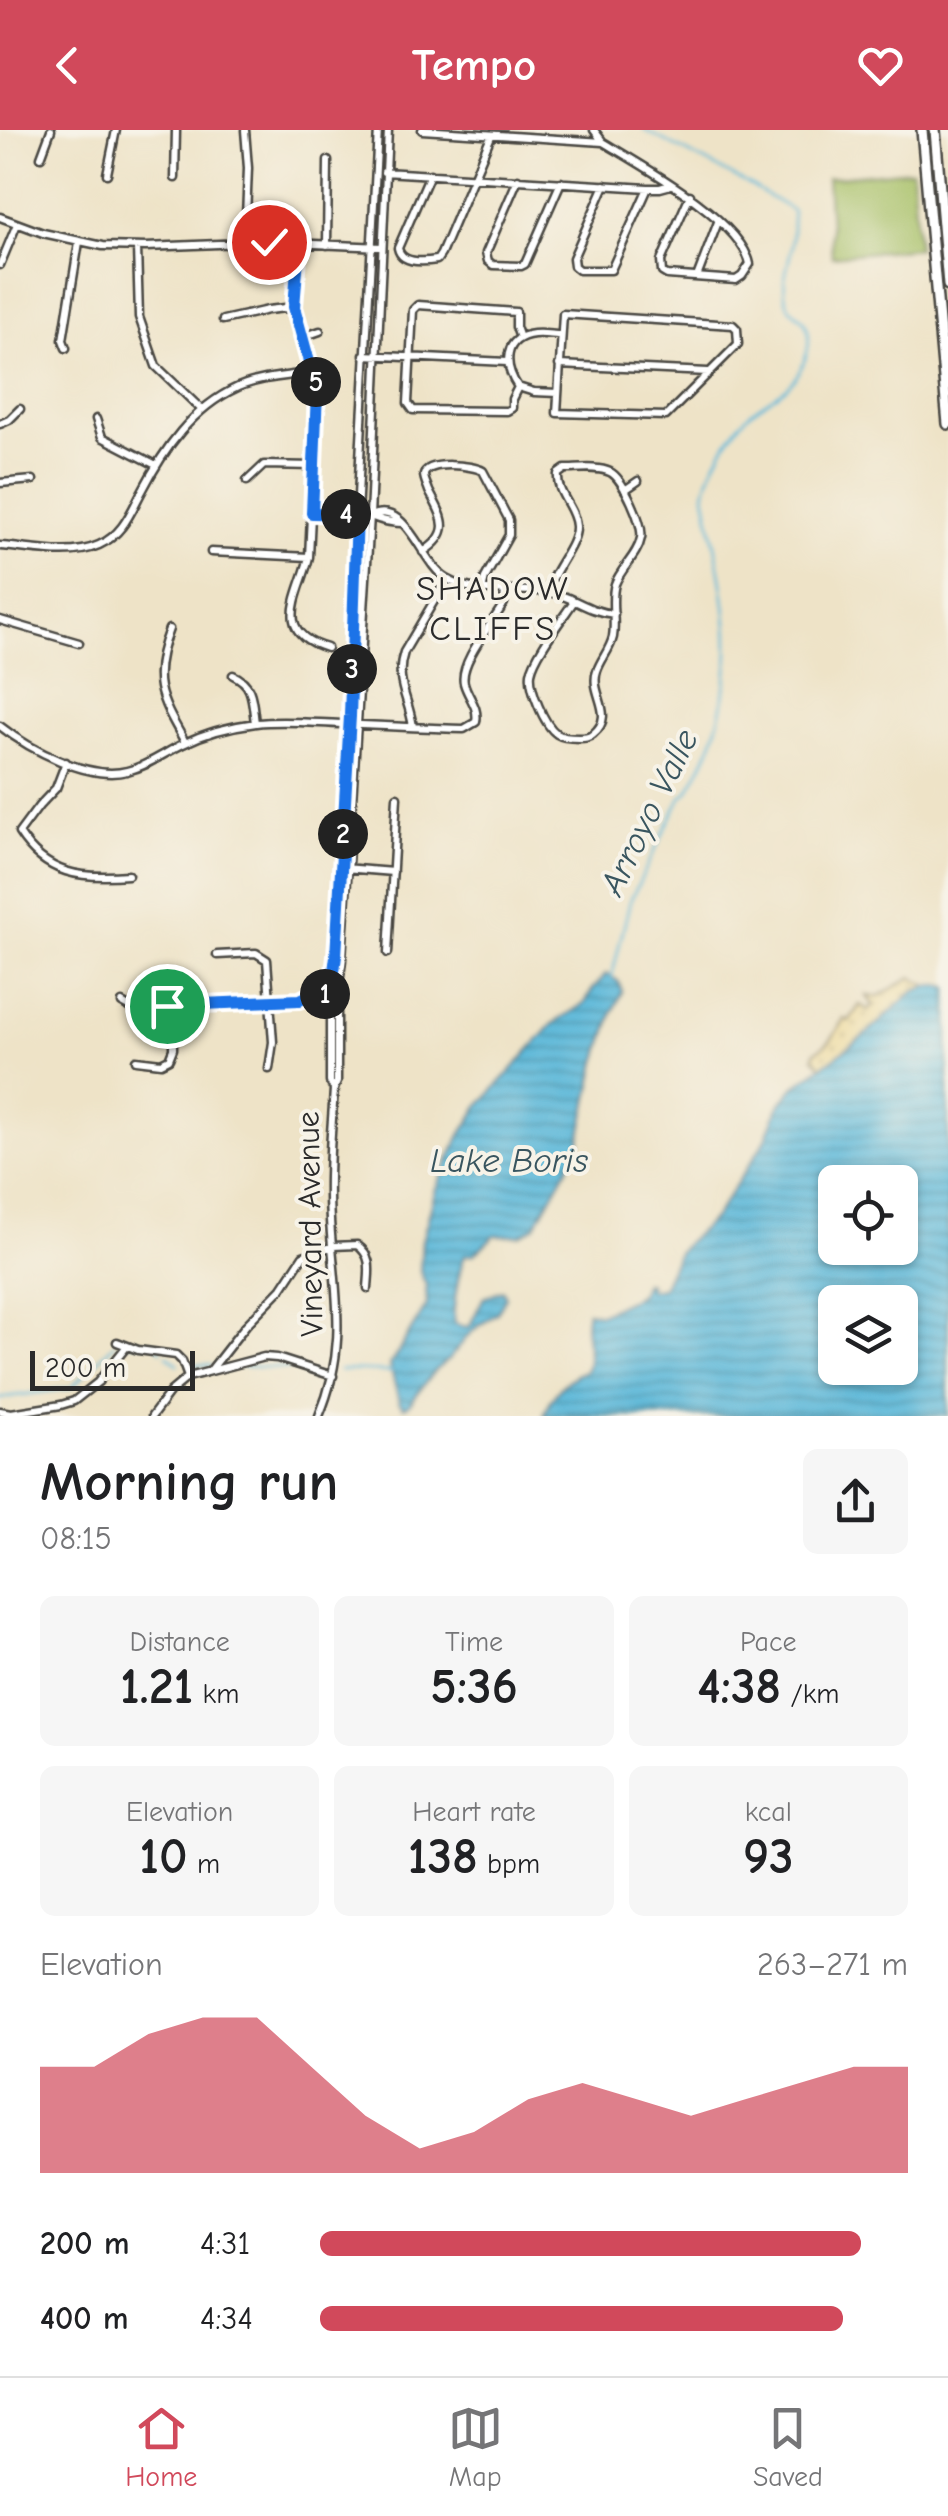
<!DOCTYPE html>
<html lang="en">
<head>
<meta charset="utf-8">
<style>
  :root { --surface:#fff; --page:#f6f6f6; --text:#202124; --muted:#757577; --line:#e0e0e0; --accent:#d1495b }
  body { margin:0; font-family:"Comic Neue",sans-serif; background:var(--page); color:var(--text); height:100vh; display:flex; flex-direction:column; font-size:38px; white-space:nowrap }
  * { box-sizing:border-box; margin:0 }
  p { font-size:32px; color:var(--muted) }
  .icon { flex:none; width:55px; height:55px; fill:none; stroke:currentColor; stroke-width:2; stroke-linecap:round; stroke-linejoin:round }
  .map { position:relative; height:1286px; overflow:hidden }
  .drawer { display:flex; flex-direction:column; background:var(--surface); flex:1 }
  .drawer>* { flex:none }
  .tools { position:absolute; left:818px; top:1035px; display:grid; gap:20px }
  .tools a { display:grid; place-items:center; width:100px; height:100px; border-radius:15px; background:var(--surface); box-shadow:0 2px 8px #0004; font-size:50px }
  .scale { position:absolute; left:30px; bottom:25px; width:165px; box-sizing:border-box; padding-left:10px; border:5px solid #2b2b2b; border-top:0; font-size:28px; line-height:35px; white-space:nowrap; color:#2b2b2b; -webkit-text-stroke:8px #f7f3e8; paint-order:stroke }
  .pin { position:absolute; display:grid; place-items:center; width:85px; height:85px; color:#fff; margin:-42px; border:5px solid #fff; border-radius:50%; box-shadow:0 2px 10px #0007 }
  .km { position:absolute; width:50px; height:50px; margin:-25px; border-radius:50%; background:#222; color:#fff; font-size:28px; line-height:50px; text-align:center }
  .round { display:grid; place-items:center; flex:none; width:105px; height:105px; border-radius:15px; background:var(--page) }
  .headline { display:flex; align-items:center; justify-content:space-between; height:170px; padding:0 40px }
  h1 { font-size:55px; font-weight:600; line-height:75px }
  .metrics { display:grid; grid-template-columns:repeat(3,1fr); gap:15px; height:170px; padding:10px 40px }
  .metrics div { display:grid; align-content:center; border-radius:15px; background:var(--page); text-align:center }
  .metrics b { font-size:50px; font-weight:600 }
  .metrics small { font-size:28px; font-weight:400 }
  .metrics p { font-size:28px }
  .chart { height:280px; padding:20px 40px }
  .chart p { display:flex; justify-content:space-between }
  .chart svg { width:100%; height:180px; margin-top:10px; fill:var(--accent); opacity:.7 }
  ul { padding:0 40px; list-style:none; font-size:32px }
  li { display:grid; grid-template-columns:160px 120px 1fr; align-items:center; height:75px }
  li i { height:25px; border-radius:12px; background:var(--accent) }
  header { display:flex; justify-content:space-between; align-items:center; height:130px; padding:0 40px; background:var(--accent); color:#fff; font-size:45px; font-weight:600 }
  .tab-bar { display:flex; justify-content:space-around; align-items:center; height:140px; border-top:2px solid var(--line); background:var(--surface); font-size:28px; color:var(--muted) }
  .tab-bar a { display:grid; justify-items:center; gap:5px }
  .tab-bar .current { color:var(--accent) }
  .map>svg:first-child { display:block }
  .green { fill:#a6bf65; stroke:#687548; stroke-width:2.5 }
  .sand { fill:url(#sand-dots); stroke:#8c8264; stroke-width:2.5 }
  .water { fill:url(#water-rules); stroke:#437282; stroke-width:2.5; fill-rule:evenodd }
  .lines { fill:none; stroke-linecap:round; stroke-linejoin:round }
  .stream { stroke:#5bb8d9; stroke-width:2.5 }
  .minor-casing { stroke:#484742; stroke-width:11 }
  .major-casing { stroke:#484742; stroke-width:14 }
  .minor { stroke:#fff; stroke-width:6 }
  .major { stroke:#fff; stroke-width:9 }
  .route-casing { stroke:#fff; stroke-width:20 }
  .route { stroke:#1a73e8; stroke-width:12 }
  .labels { text-anchor:middle; dominant-baseline:central; stroke-width:8; stroke-linejoin:round; paint-order:stroke }
  .street-label { font-size:32px; fill:#2b2b2b; stroke:#f7f3e8 }
  .neighbourhood-label { font-size:35px; letter-spacing:2.5px; fill:#2b2b2b; stroke:#f7f3e8 }
  .water-label { font-size:35px; font-style:italic; fill:#39555f; stroke:#f7f3e8 }
</style>
</head>
<body>
<header><svg class="icon" aria-label="back" viewBox="0 0 24 24"><path d="M15 5l-7 7 7 7"/></svg>Tempo<svg class="icon" aria-label="heart" viewBox="0 0 24 24"><path d="M12 20l-8-8c-3-5 5-10 8-4 3-6 11-1 8 4z"/></svg></header>
<div class="map">
<svg width="948" height="1286" viewBox="0 0 948 1286">
  <defs>
    <pattern id="sand-dots" width="8" height="8" patternUnits="userSpaceOnUse" patternTransform="scale(2.5)"><rect width="8" height="8" fill="#eeda9e"/><path d="M2 2h.1M6 6h.1" fill="none" stroke="#cb8" stroke-width="1.8" stroke-linecap="round"/></pattern>
    <pattern id="water-rules" width="6" height="5" patternUnits="userSpaceOnUse" patternTransform="scale(2.5)"><rect width="6" height="5" fill="#5bb8d9"/><path d="M0 2.5h6" fill="none" stroke="#4b96b0"/></pattern>
  </defs>
  <rect width="100%" height="100%" fill="#f7f3e8"/>
  <filter id="ink" filterUnits="userSpaceOnUse"><feTurbulence type="fractalNoise" baseFrequency=".01" numOctaves="2"/><feDisplacementMap in="SourceGraphic" scale="20" xChannelSelector="R" yChannelSelector="G"/><feConvolveMatrix kernelMatrix="1 2 1 2 8 2 1 2 1" color-interpolation-filters="sRGB"/></filter>
  <filter id="wash" filterUnits="userSpaceOnUse"><feTurbulence type="fractalNoise" baseFrequency=".0048" numOctaves="4" result="noise"/><feDisplacementMap in="SourceGraphic" scale="40" xChannelSelector="R" yChannelSelector="G"/><feGaussianBlur stdDeviation="2.25" result="paint"/><feColorMatrix in="noise" values="0 0 0 0 0 0 0 0 0 0 0 0 0 0 0 0 0 1.4 0 .05"/><feComposite in="paint" operator="in"/></filter>
  <g filter="url(#wash)">
    <rect width="100%" height="100%" fill="#eee3c7"/>
    <path class="green" d="M912 40 918 118 832 126 827 48Z"/>
    <path class="sand" d="M912 847 928 856 913 862 865 905 822 937 814 927 815 922C835 909 832 907 844 889L849 891 860 875 868 880 873 875 867 866 877 867Z"/>
    <path class="water" d="M606 844 618 851 622 862 613 882 597 932 579 1014 565 1042 535 1096 520 1105H495L474 1124 465 1125C459 1138 452 1179 454 1193L461 1196 469 1197 484 1167 503 1160 506 1167 497 1183 471 1202 449 1229 434 1241 409 1275 403 1277 399 1272 390 1235 427 1175 426 1155 420 1142 422 1111 436 1058 461 1005 479 976 535 914 553 894 585 873 593 859Z
      M939 855 948 857V1286H544C551 1264 565 1249 586 1240 593 1220 581 1203 587 1181L600 1184 639 1165 645 1153 649 1154V1160L662 1158 678 1123 687 1112 714 1088 765 1011 780 974 794 957 865 905 913 862 928 856ZM900 1052V1118H835V1052ZM900 1172V1238H835V1172Z"/>
    <g class="lines">
      <path class="stream" d="M611 850 630 771 681 667 688 662C696 646 706 630 712 613 743 524 722 454 705 365 708 340 733 296 754 280 771 267 790 260 800 240 808 226 814 202 802 189 793 180 787 178 785 165 782 150 789 134 791 119 793 107 791 93 793 81L746 53 644 0
        M127 1213H154L161 1220
        M167 1225 178 1234
        M188 1234 211 1235
        M239 1236 301 1239
        M339 1240 393 1242
        M0 1268 71 1258 114 1214"/>
    </g>
  </g>
  <g filter="url(#ink)">
    <g class="lines">
      <defs>
        <path id="minor" d="M245 0 248 38 245 112
          M422 0 603 12
          M594 0 603 12C641 35 741 90 750 134L742 146 736 150 667 145 662 142 661 131 690 65
          M41 27 51 0
          M384 42 648 58H660L671 55
          M107 44 116 0
          M430 44 398 118C401 134 424 132 437 130L441 124 491 6
          M175 48 176 0
          M518 49 486 123 488 131 493 135 521 136 525 134 561 52
          M605 55 573 128 574 136 579 140H611L648 58
          M0 87 43 103 103 116 146 117 269 112 382 117
          M299 114 294 177 317 261 309 427C300 465 271 502 327 518
          M327 115 328 31
          M137 117 139 187 156 236 202 280
          M0 135 17 94
          M697 147 718 92
          M563 184 733 195 737 199 738 214 666 286 557 283Z
          M223 190 268 180 294 177
          M303 207 320 201
          M66 218 63 210 79 112
          M364 225 507 232
          M559 235 708 242
          M518 257 512 269V278L507 281 413 280 408 273 413 180 418 175 516 182V197L520 208
          M558 263 534 262 518 257C504 236 502 208 534 204 543 203 553 205 561 205
          M96 289 102 307 156 335
          M0 294 9 290 20 279
          M247 351 264 335 314 336
          M0 353 33 350
          M625 360 638 351
          M312 383C330 383 353 380 370 386 383 391 388 392 402 393
          M370 386C408 369 420 433 447 449 478 467 515 457 548 462 572 465 587 482 614 484
          M0 416C31 418 70 428 99 415 122 405 130 384 141 363 164 319 192 278 238 257 262 247 289 246 314 242
          M211 422 309 427
          M423 422C454 402 443 388 429 361 428 357 424 350 424 345 427 330 473 335 483 341L509 390V405L485 448 482 460
          M548 462C552 439 577 417 576 396 575 377 556 364 558 344L565 339C578 339 598 336 610 342 623 348 644 395 641 408 638 425 621 438 615 454 610 470 616 490 613 507 610 520 601 529 597 541 589 563 617 585 593 604 588 608 585 608 579 608 572 608 563 608 557 604 544 595 529 558 531 543 534 525 563 488 574 471
          M0 490 79 513
          M169 499C149 550 160 568 185 612
          M233 545C254 554 252 572 255 593
          M0 596C29 619 89 651 127 641 148 636 164 623 183 614 205 603 232 596 256 593 285 590 313 593 341 594 382 596 423 598 464 599L476 592C479 576 468 568 464 553 459 532 493 493 504 473L505 461
          M413 597C409 568 394 552 404 522L447 449
          M66 632 56 658 39 676 19 703C46 745 81 749 128 745
          M344 738 393 742
          M388 823 397 667
          M217 825 256 823 267 830 273 912 269 939
          M167 875a6 6 0 1 1 12 0a6 6 0 1 1-12 0Z
          M300 871 312 865 331 864
          M122 873 131 878 167 875
          M179 875 300 871 326 872 333 869
          M136 930 161 933 169 929 173 919V881
          M334 959 330 952V872L336 825 350 595 353 457 378 0
          M117 1212 138 1220 176 1225 182 1231 188 1247
          M210 1241 246 1195 282 1158 303 1126 333 1116 357 1115C373 1126 369 1141 368 1158
          M0 1281 11 1283 61 1275 74 1271 98 1252 127 1216
          M152 1286 170 1262 188 1247 264 1227 277 1228 333 1246
          M319 1286C353 1206 330 1147 329 1066 328 1031 332 994 334 959L337 952V872L342 830 370 386 388 0"/>
        <path id="major" d="M922 0 948 294
          M935 0 948 155"/>
      </defs>
      <use href="#minor" class="minor-casing"/>
      <use href="#major" class="major-casing"/>
      <use href="#minor" class="minor"/>
      <use href="#major" class="major"/>
    </g>
  </g>
  <g class="lines" filter="url(#ink)">
    <defs>
      <path id="route" d="M167 876 173 881 177 879 179 875 300 870 312 864H331L336 826 350 586 357 384 312 383 317 261 294 177 299 114 269 112"/>
    </defs>
    <use href="#route" class="route-casing"/>
    <use href="#route" class="route"/>
  </g>
  <g class="labels">
    <g class="street-label">
      <text transform="translate(310 1094) rotate(-91)">Vineyard Avenue</text>
    </g>
    <g class="neighbourhood-label">
      <text x="493" y="458">SHADOW<tspan x="493" dy="40">CLIFFS</tspan></text>
    </g>
    <g class="water-label">
      <text transform="translate(649 682) rotate(-64)">Arroyo Valle</text>
      <text x="509" y="1030">Lake Boris</text>
    </g>
  </g>
</svg>
<div class="tools">
<a><svg class="icon" aria-label="locate" viewBox="0 0 24 24"><circle cx="12" cy="12" r="6"/><path d="M12 2v4M12 18v4M2 12h4M18 12h4"/></svg></a>
<a><svg class="icon" aria-label="layers" viewBox="0 0 24 24"><path d="M12 4l9 5-9 5-9-5zM3 14l9 5 9-5"/></svg></a>
</div>
<div class="scale">200 m</div>
<div class="pin" style="left:167px;top:876px;background:#1e9e55"><svg class="icon" aria-label="arrive" viewBox="0 0 24 24"><path d="M6 21V4h12l-3 4 3 4H6"/></svg></div>
<div class="pin" style="left:269px;top:112px;background:#d93025"><svg class="icon" aria-label="check" viewBox="0 0 24 24"><path d="M5 12l5 5 9-10"/></svg></div>
<b class="km" style="left:325px;top:864px">1</b>
<b class="km" style="left:343px;top:704px">2</b>
<b class="km" style="left:352px;top:539px">3</b>
<b class="km" style="left:346px;top:384px">4</b>
<b class="km" style="left:316px;top:252px">5</b>
</div>
<section class="drawer">
<div class="headline"><div><h1>Morning run</h1><p>08:15</p></div><a class="round"><svg class="icon" aria-label="share" viewBox="0 0 24 24"><path d="M12 15V3M7 8l5-5 5 5M5 13v7h14v-7"/></svg></a></div>
<div class="metrics">
<div><p>Distance</p><b>1.21<small> km</small></b></div>
<div><p>Time</p><b>5:36</b></div>
<div><p>Pace</p><b>4:38<small> /km</small></b></div>
</div>
<div class="metrics">
<div><p>Elevation</p><b>10<small> m</small></b></div>
<div><p>Heart rate</p><b>138<small> bpm</small></b></div>
<div><p>kcal</p><b>93</b></div>
</div>
<div class="chart"><p><span>Elevation</span>263–271 m</p>
<svg viewBox="0 0 160 44" preserveAspectRatio="none"><path d="M0 44V18L10 18L20 10L30 6L40 6L50 18L60 30L70 38L80 34L90 26L100 22L110 26L120 30L130 26L140 22L150 18L160 18V44z"/></svg>
</div>
<ul>
<li><b>200 m</b>4:31<i style="width:92%"></i></li>
<li><b>400 m</b>4:34<i style="width:89%"></i></li>
</ul>
</section>
<nav class="tab-bar">
<a class="current"><svg class="icon" aria-label="home" viewBox="0 0 24 24"><path d="M3 11l9-7 9 7M6 9v11h12V9"/></svg>Home</a>
<a><svg class="icon" aria-label="map" viewBox="0 0 24 24"><path d="M3 6l6-2 6 2 6-2v14l-6 2-6-2-6 2zM9 4v14M15 6v14"/></svg>Map</a>
<a><svg class="icon" aria-label="saved" viewBox="0 0 24 24"><path d="M7 4h10v16l-5-4-5 4z"/></svg>Saved</a>
</nav>
</body>
</html>
